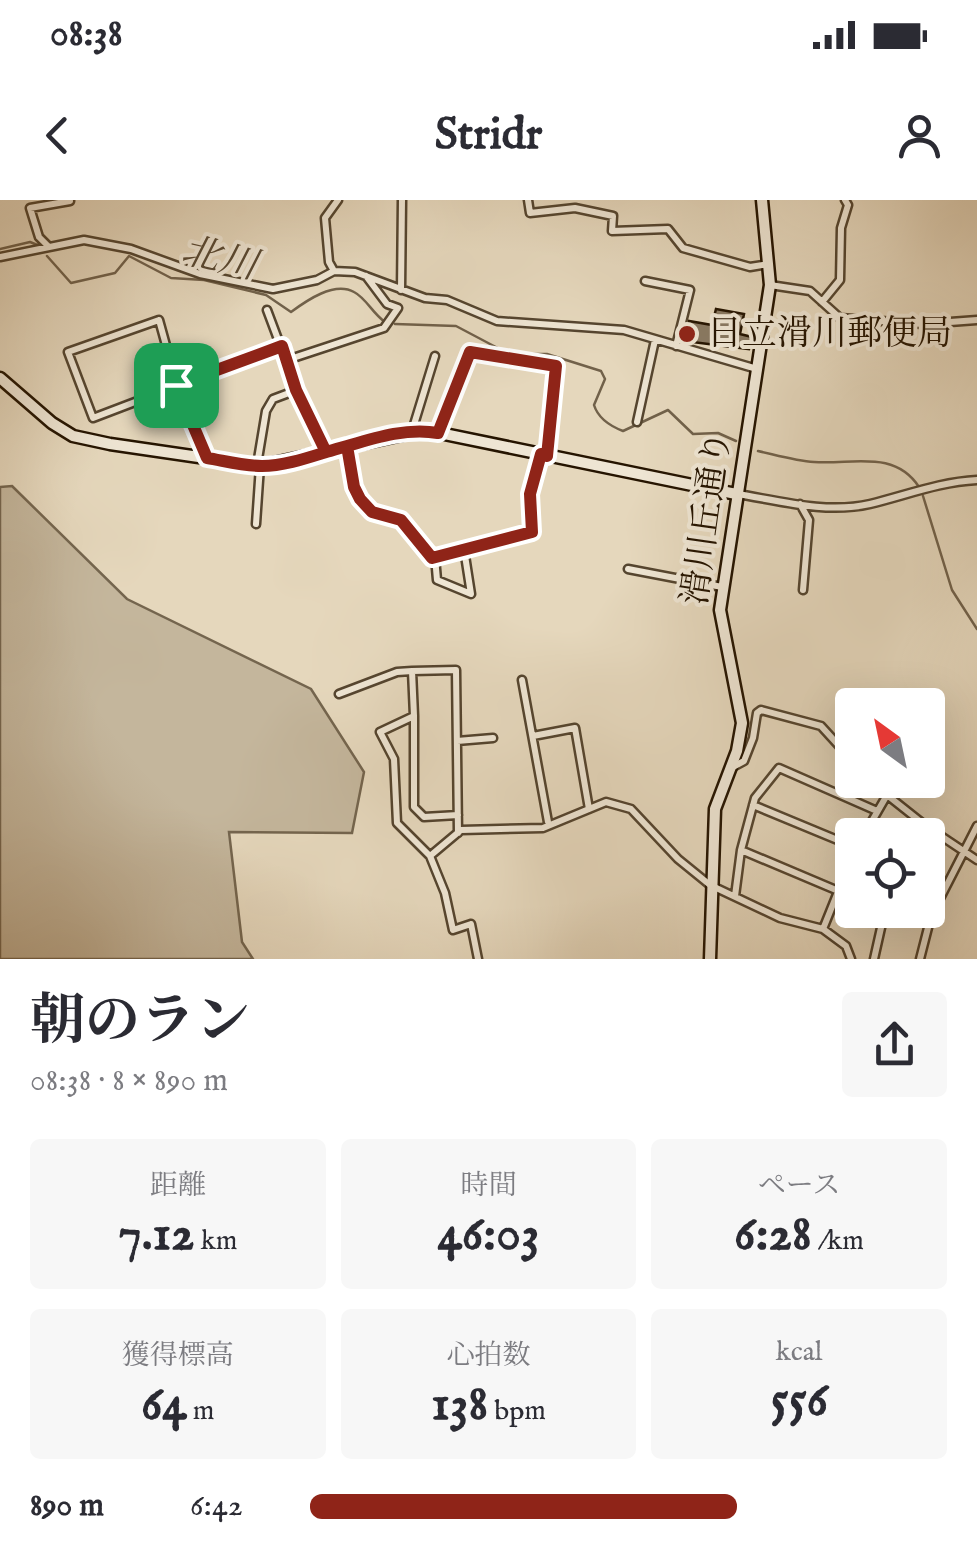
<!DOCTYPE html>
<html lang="ja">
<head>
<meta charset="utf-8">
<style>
  :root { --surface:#fff; --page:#f7f7f7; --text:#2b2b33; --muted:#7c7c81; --accent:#8f2418 }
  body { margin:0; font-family:"IM FELL English","Noto Serif JP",serif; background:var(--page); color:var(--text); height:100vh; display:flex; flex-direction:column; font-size:38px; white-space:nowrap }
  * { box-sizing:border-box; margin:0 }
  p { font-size:32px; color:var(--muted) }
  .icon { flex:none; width:55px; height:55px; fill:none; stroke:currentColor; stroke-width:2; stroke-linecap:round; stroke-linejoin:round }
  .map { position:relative; height:759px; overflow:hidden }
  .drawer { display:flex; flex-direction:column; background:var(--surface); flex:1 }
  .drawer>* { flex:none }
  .needle { width:65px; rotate:327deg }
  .fabs { position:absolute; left:835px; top:488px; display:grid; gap:20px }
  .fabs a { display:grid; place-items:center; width:110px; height:110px; border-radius:10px; background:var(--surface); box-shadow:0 10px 40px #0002; font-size:50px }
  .pin { position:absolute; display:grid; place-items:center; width:85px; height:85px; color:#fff; margin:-42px; border-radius:20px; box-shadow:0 5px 15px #0006 }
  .round { display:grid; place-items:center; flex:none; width:105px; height:105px; border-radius:10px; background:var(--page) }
  .headline { display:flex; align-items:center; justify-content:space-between; height:170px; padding:0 30px }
  h1 { font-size:55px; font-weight:700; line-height:75px }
  .metrics { display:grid; grid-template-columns:repeat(3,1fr); gap:15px; height:170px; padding:10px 30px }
  .metrics div { display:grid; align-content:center; border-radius:10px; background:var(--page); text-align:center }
  .metrics b { font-size:50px; font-weight:700 }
  .metrics small { font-size:28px; font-weight:400 }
  .metrics p { font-size:28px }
  ul { padding:0 30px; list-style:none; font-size:32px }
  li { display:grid; grid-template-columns:160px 120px 1fr; align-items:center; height:75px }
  li i { height:25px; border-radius:12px; background:var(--accent) }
  .status { display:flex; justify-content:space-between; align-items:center; height:70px; padding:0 50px; background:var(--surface); direction:ltr }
  .status svg { height:28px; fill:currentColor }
  header { display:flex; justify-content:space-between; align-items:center; height:130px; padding:0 30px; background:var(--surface); font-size:45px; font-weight:700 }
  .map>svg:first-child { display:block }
  .green { fill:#c4b69c; stroke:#74654e; stroke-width:2.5 }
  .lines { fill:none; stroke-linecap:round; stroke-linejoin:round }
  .stream { stroke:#71614a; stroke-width:2.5 }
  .building { fill:#897962; stroke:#251400; stroke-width:2.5 }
  .street-casing { stroke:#55452f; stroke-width:11 }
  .secondary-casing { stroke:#251400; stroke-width:15 }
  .street { stroke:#eee5d3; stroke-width:6 }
  .secondary { stroke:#eee5d3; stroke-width:10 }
  .route-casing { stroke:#fff; stroke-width:20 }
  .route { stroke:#8f2418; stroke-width:12 }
  .poi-dot { fill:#8f2418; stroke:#eee5d3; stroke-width:4 }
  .labels { text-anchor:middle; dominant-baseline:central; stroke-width:8; stroke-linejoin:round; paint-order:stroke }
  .poi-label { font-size:35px; fill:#251400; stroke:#eee5d3; text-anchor:start }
  .street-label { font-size:35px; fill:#251400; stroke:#eee5d3 }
  .water-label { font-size:38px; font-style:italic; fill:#584832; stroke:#eee5d3 }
</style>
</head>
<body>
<div class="status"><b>08:38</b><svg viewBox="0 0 49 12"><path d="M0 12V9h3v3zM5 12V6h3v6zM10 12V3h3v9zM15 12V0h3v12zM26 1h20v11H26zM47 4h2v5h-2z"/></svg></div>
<header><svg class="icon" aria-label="back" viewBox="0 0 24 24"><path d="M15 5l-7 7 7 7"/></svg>Stridr<svg class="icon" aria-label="person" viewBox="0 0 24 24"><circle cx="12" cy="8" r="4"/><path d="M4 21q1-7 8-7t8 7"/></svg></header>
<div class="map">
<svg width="977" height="759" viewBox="0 0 977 759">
  <rect width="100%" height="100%" fill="#e5d7bc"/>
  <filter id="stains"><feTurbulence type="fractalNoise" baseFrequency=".002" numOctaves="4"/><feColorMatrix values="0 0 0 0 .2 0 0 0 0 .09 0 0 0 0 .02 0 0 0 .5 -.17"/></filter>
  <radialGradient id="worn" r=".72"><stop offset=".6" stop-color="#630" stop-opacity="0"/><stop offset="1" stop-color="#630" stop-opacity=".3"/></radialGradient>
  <path class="green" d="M12 286 127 399 311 489 364 572 352 633 229 632 242 742 253 759H0V287Z"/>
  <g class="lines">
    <path class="stream" d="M0 49 30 42 40 46
      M47 56 71 83 115 73 129 56 171 78 204 80 266 95 291 112C306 101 334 81 354 92 366 98 373 114 385 122
      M395 124 456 126 509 154H547L601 171 605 179 594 205C598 218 610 226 623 231L668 210 693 234 718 233 736 241
      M758 251C776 255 796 261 814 262 852 265 894 249 919 287
      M923 296 952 390 977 429"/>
  </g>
  <path class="building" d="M716 109 744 114 740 134 752 137 749 149 684 141 689 121 712 125Z"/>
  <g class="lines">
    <defs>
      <path id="street" d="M528 0 530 13 575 8 613 16 612 31 668 29 683 48 750 67 769 64
        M49 47 39 37 30 8 70 1
        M0 57 84 40 131 49 200 74 273 89 317 80 334 71 355 72 425 98 447 100 497 121 624 130 757 169
        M334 71 329 62 325 18 338 0
        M645 81 690 90 676 146
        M770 85 810 91 840 118 923 124 977 120
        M401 90 402 0
        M822 102 840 80 841 28 848 5 845 0
        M267 110 297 190 325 251
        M287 160 384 128 398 108 387 104 366 76
        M637 222 655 140
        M412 231 435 156
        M438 233 470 152 555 166 547 254
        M347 247 354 287 360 299 372 312 401 320 431 358 532 332 530 295 541 254
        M207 259 177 185 159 120 68 152 93 218 282 146
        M257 265 266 211 273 199 297 190
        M738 294C780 301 827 314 870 304 907 295 939 282 977 280
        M800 304 809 320 803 390
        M256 324 260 266
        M435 357 437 380 471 394 464 349
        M628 369 722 387
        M522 480 548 622
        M339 494 397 472 412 471
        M414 516V607L424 617 458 615
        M533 536 575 528 589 609
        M457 541 493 538
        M731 568 744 561 753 538 757 513 761 510 821 526 852 560
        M872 580 887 595
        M753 605 852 646
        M864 635 887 595 926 626
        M920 635 926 626 977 660
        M430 656 397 623 394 559 380 532 414 516 412 471 456 470 458 633
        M836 690 741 650 755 598 779 568 877 611
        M735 696 741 650
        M823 729 852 657
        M478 759 471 724 453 730 445 693 430 656 461 630 543 628 606 602 631 609 678 659 710 685 780 718 823 729 846 746 851 759
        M874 759 885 710
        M920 759 931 716 977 626"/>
      <path id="secondary" d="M0 178 52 223 73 236 110 244 260 266 425 230 736 294
        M710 759 715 609 737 551 742 523 720 410 770 85 762 0"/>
    </defs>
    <use href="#street" class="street-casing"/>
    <use href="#secondary" class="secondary-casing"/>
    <use href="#street" class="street"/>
    <use href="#secondary" class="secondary"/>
  </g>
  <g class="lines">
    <defs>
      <path id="route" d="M176 185 207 258C225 261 244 266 262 266 290 266 320 253 347 246L354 287 360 299 372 312 401 320 432 358 532 332 530 294 541 254 547 256 556 166 470 152 438 233C401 226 361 243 326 252L296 190 282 146 176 185"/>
    </defs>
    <use href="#route" class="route-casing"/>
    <use href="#route" class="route"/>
  </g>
  <circle class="poi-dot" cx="687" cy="134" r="10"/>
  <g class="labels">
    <g class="poi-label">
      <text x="707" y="134">日立滑川郵便局</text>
    </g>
    <g class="street-label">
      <text transform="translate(708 318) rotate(-82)">滑川丘通り</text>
    </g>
    <g class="water-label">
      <text transform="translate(219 60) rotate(13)">北川</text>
    </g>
  </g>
  <rect width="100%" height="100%" filter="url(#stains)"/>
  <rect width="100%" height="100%" fill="url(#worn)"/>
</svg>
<div class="fabs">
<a><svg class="needle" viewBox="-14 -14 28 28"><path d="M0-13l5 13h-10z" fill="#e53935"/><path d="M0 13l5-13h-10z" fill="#7c7c81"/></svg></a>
<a><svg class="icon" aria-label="locate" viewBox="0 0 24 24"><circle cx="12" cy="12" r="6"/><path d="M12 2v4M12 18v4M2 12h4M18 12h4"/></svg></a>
</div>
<div class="pin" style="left:176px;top:185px;background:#1e9e55"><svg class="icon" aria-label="arrive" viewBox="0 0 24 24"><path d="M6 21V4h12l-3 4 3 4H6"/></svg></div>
</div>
<section class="drawer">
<div class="headline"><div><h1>朝のラン</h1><p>08:38 · 8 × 890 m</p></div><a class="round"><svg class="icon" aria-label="share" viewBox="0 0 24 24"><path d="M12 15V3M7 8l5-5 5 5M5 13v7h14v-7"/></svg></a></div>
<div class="metrics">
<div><p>距離</p><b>7.12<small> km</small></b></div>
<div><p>時間</p><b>46:03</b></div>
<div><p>ペース</p><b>6:28<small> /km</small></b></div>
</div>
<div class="metrics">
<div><p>獲得標高</p><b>64<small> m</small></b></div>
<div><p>心拍数</p><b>138<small> bpm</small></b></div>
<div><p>kcal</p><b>556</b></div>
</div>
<ul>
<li><b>890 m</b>6:42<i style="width:67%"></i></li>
</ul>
</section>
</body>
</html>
